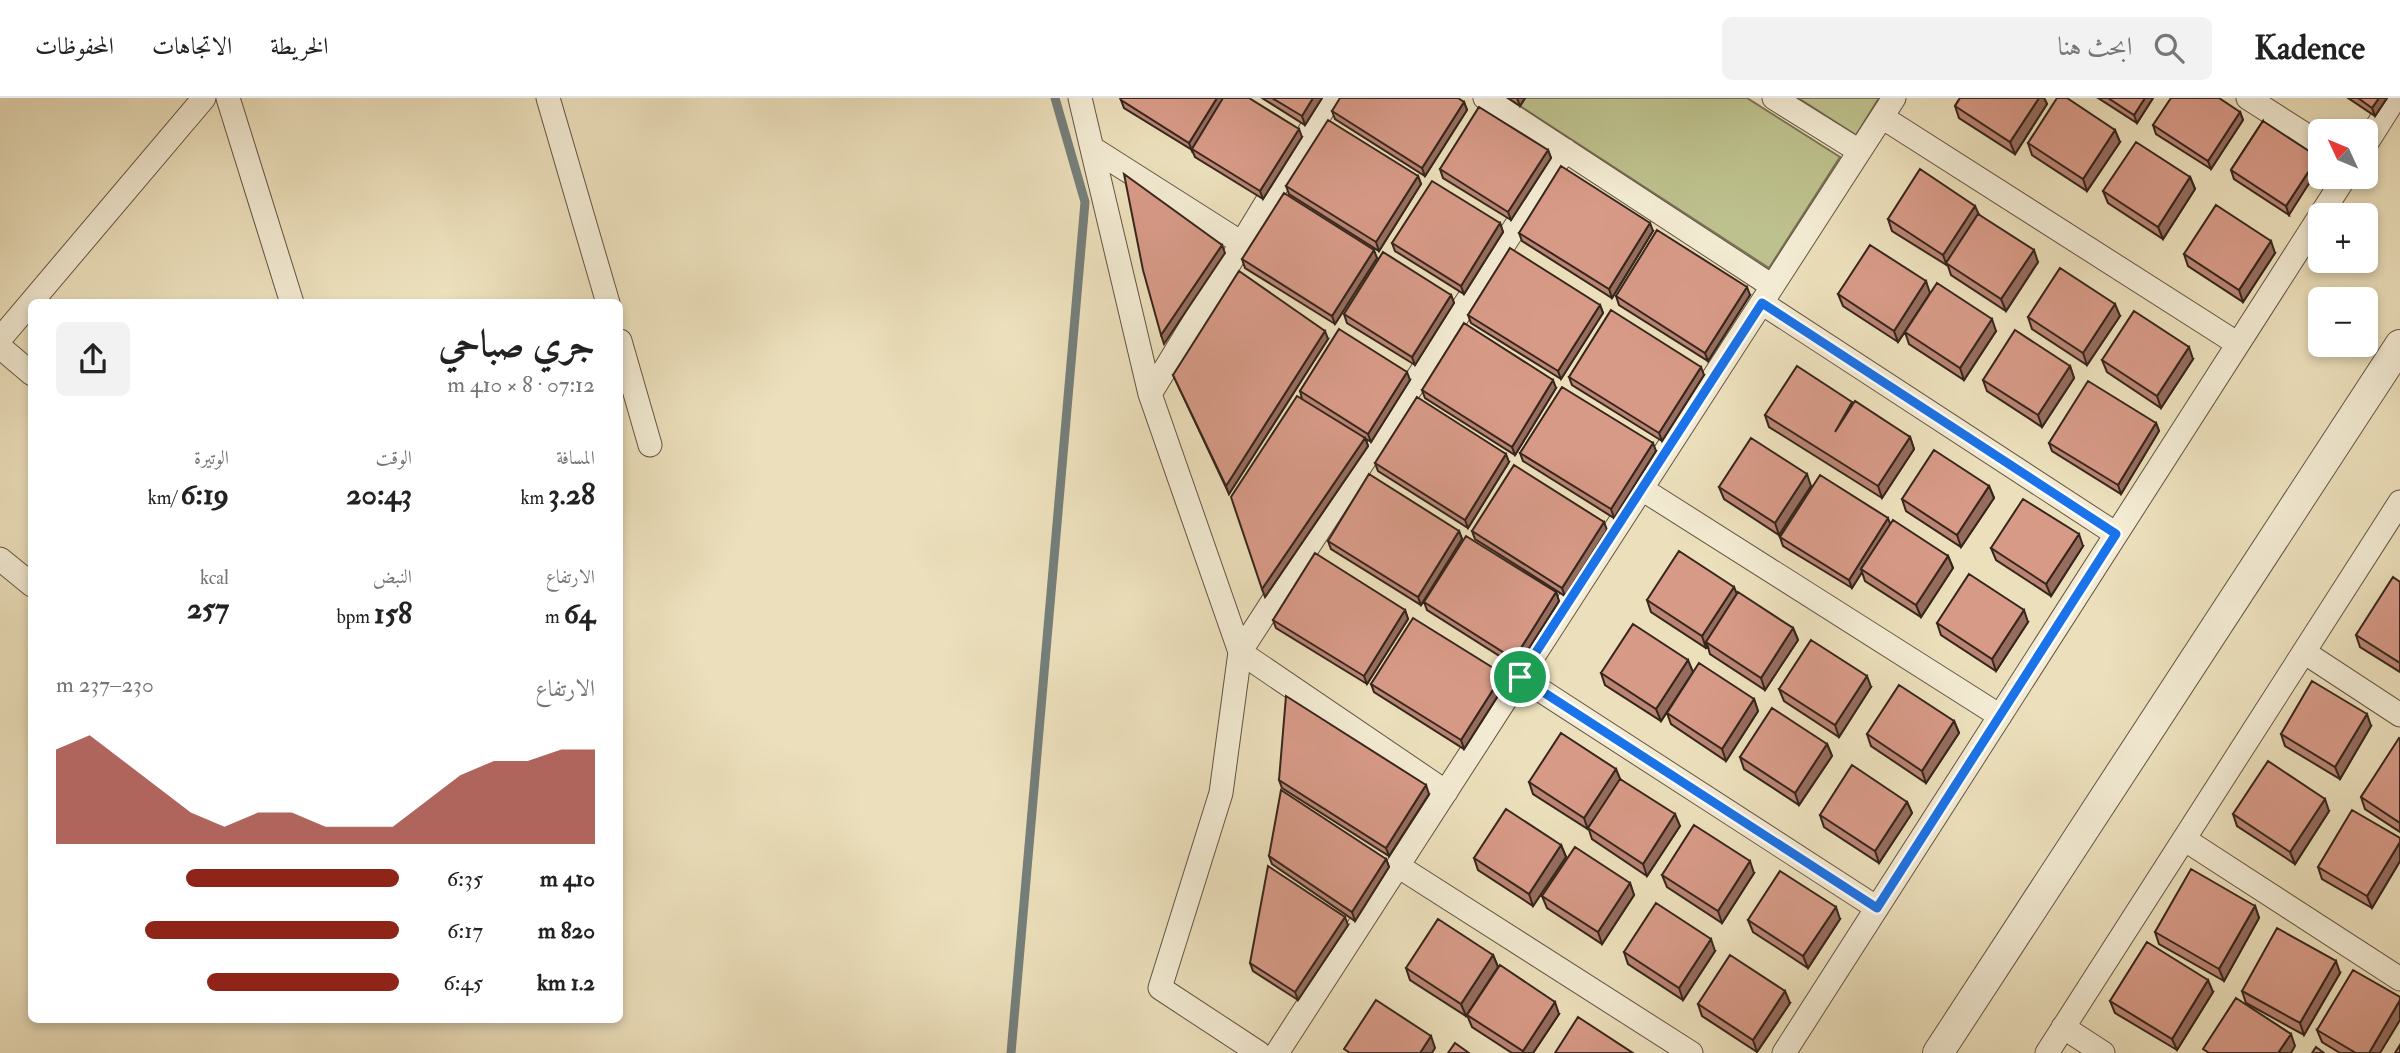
<!DOCTYPE html>
<html lang="ar">
<head>
<meta charset="utf-8">
<style>
  :root { --surface:#fff; --page:#f2f2f2; --text:#222; --muted:#767676; --line:#e0e0e0; --accent:#8f2418 }
  body { margin:0; font-family:"IM FELL Double Pica",Amiri,serif; background:var(--page); color:var(--text); direction:rtl; height:100vh; display:flex; flex-direction:column; font-size:26px; white-space:nowrap }
  * { box-sizing:border-box; margin:0 }
  p { font-size:23px; color:var(--muted) }
  .icon { flex:none; width:38px; height:38px; fill:none; stroke:currentColor; stroke-width:2; stroke-linecap:round; stroke-linejoin:round }
  .map { position:relative; flex:1; overflow:hidden; direction:ltr }
  .details { position:absolute; left:28px; top:201px; width:595px; height:724px; display:flex; flex-direction:column; background:var(--surface); border-radius:10px; box-shadow:0 4px 10px #0003; direction:rtl }
  .details>* { flex:none }
  .needle { width:46px; rotate:314deg }
  .fabs { position:absolute; left:2308px; top:21px; display:grid; gap:14px }
  .fabs a { display:grid; place-items:center; width:70px; height:70px; border-radius:10px; background:var(--surface); box-shadow:0 4px 10px #0003; font-size:35px }
  .pin { position:absolute; display:grid; place-items:center; width:60px; height:60px; color:#fff; margin:-30px; border:4px solid #fff; border-radius:50%; box-shadow:0 2px 7px #0007 }
  .round { display:grid; place-items:center; flex:none; width:74px; height:74px; border-radius:10px; background:var(--page) }
  .summary { display:flex; align-items:center; justify-content:space-between; height:119px; padding:0 28px }
  h1 { font-size:38px; font-weight:700; line-height:52px }
  .metrics { display:grid; grid-template-columns:repeat(3,1fr); gap:10px; height:119px; padding:7px 28px }
  .metrics div { display:grid; align-content:center }
  .metrics b { font-size:30px; font-weight:700 }
  .metrics small { font-size:19px; font-weight:400 }
  .metrics p { font-size:19px }
  .chart { height:196px; padding:14px 28px }
  .chart p { display:flex; justify-content:space-between }
  .chart svg { width:100%; height:126px; margin-top:7px; fill:var(--accent); opacity:.7 }
  ul { padding:0 28px; list-style:none; font-size:23px }
  li { display:grid; grid-template-columns:112px 84px 1fr; align-items:center; height:52px }
  li i { height:18px; border-radius:9px; background:var(--accent) }
  header { display:flex; align-items:center; gap:42px; box-sizing:border-box; height:98px; padding:0 35px; background:var(--surface); border-bottom:2px solid var(--line) }
  header strong { font-size:33px }
  nav { display:flex; gap:38px; margin-inline-start:auto; font-size:24px }
  .search { width:490px; height:63px; background:var(--page); display:flex; align-items:center; gap:18px; box-sizing:border-box; padding:0 24px; border-radius:10px; color:var(--muted); font-size:26px }
  .map>svg:first-child { display:block }
  .green { fill:#bdc18d; stroke:#7a7454; stroke-width:2 }
  .lines { fill:none; stroke-linecap:round; stroke-linejoin:round }
  .stream { stroke:#757f7b; stroke-width:9 }
  .minor-casing { stroke:#645444; stroke-width:25 }
  .tertiary-casing { stroke:#645444; stroke-width:32 }
  .minor { stroke:#f3ebd3; stroke-width:23 }
  .tertiary { stroke:#f3ebd3; stroke-width:30 }
  .wall { fill:#b98474; stroke:#37261c; stroke-width:2 }
  .shaded-wall { fill:#966c5e; stroke:#37261c; stroke-width:2 }
  .building { fill:#d79a87; stroke:#37261c; stroke-width:2 }
  .route-casing { stroke:#fff; stroke-width:14 }
  .route { stroke:#1a73e8; stroke-width:9 }
</style>
</head>
<body>
<header>
<strong>Kadence</strong>
<div class="search"><svg class="icon" aria-label="search" viewBox="0 0 24 24"><circle cx="10" cy="10" r="6"/><path d="M15 15l6 6"/></svg>ابحث هنا</div>
<nav><a>الخريطة</a><a>الاتجاهات</a><a>المحفوظات</a></nav>
</header>
<div class="map">
<svg width="2400" height="955" viewBox="0 0 2400 955">
  <rect width="100%" height="100%" fill="#ece0bc"/>
  <filter id="stains"><feTurbulence type="fractalNoise" baseFrequency=".00286" numOctaves="4"/><feColorMatrix values="0 0 0 0 .2 0 0 0 0 .09 0 0 0 0 .02 0 0 0 .5 -.17"/></filter>
  <radialGradient id="worn" r=".72"><stop offset=".6" stop-color="#630" stop-opacity="0"/><stop offset="1" stop-color="#630" stop-opacity=".3"/></radialGradient>
  <path class="green" d="M1525 0H1747L1840 59 1769 170 1520 8Z
    M1798 0H1879L1856 37Z"/>
  <g class="lines">
    <path class="stream" d="M1011 955 1085 104 1055 0"/>
    <defs>
      <path id="minor" d="M228 0 292 205
        M548 0 608 205
        M1080 0 1150 296 1240 554 1221 695 1160 890 1259 955
        M1485 0 1772 188
        M1774 0 1859 53
        M2248 0 2320 46
        M1882 19 2238 246
        M2366 46 2395 0
        M1092 50 1243 146
        M1762 205 2116 436
        M0 241 204 0
        M620 243 650 347
        M0 249 32 276
        M1150 296 1330 0
        M1642 391 2000 618
        M0 461 32 487
        M2304 554 2400 617
        M1520 579 1877 810
        M1446 694 1240 554 1565 52
        M2184 741 2400 881
        M1398 768 1691 955
        M2063 929 2103 955
        M1277 955 1894 0
        M1784 955 2345 79
        M2047 955 2400 404"/>
      <path id="tertiary" d="M1938 955 2400 247"/>
    </defs>
    <use href="#minor" class="minor-casing"/>
    <use href="#tertiary" class="tertiary-casing"/>
    <use href="#minor" class="minor"/>
    <use href="#tertiary" class="tertiary"/>
  </g>
  <path class="wall" d="M1262 0H1322L1305 27Z
    M1508 0H1525L1520 8Z
    M1960 0H2044L2047 6 2015 56 1959 20 1955 8Z
    M2098 0H2153L2137 25Z
    M2348 0H2387L2375 18Z
    M1121 2 1302 39 1263 101 1195 59 1192 52 1124 10Z
    M1464 4 1467 12 1425 78 1335 21 1332 13Z
    M2240 14 2243 22 2211 71 2156 36 2153 27Z
    M2263 23 2289 117 2234 81 2231 72Z
    M2120 44 2087 93 2032 57 2028 45Z
    M1548 52 1551 60 1511 122 1443 80 1440 71Z
    M1418 78 1421 86 1379 153 1289 96 1286 88Z
    M2190 79 2195 91 2163 141 2108 105 2103 93Z
    M1978 116 2038 164 2006 213 1951 177 1948 168 1892 133 1888 121Z
    M1500 125 1503 134 1464 196 1395 153 1392 145Z
    M1653 133 1612 200 1522 143 1519 135Z
    M2275 155 2243 204 2188 168 2184 156Z
    M1377 160 1335 226 1245 170 1242 161Z
    M1930 195 1996 233 1964 282 1909 246 1905 234 1898 244 1843 208 1838 196Z
    M1451 197 1454 205 1415 267 1347 225 1344 216Z
    M1750 197 1708 263 1619 207 1616 198Z
    M1600 207 1603 215 1561 281 1471 225 1468 217Z
    M2120 218 2087 267 2032 231 2028 219Z
    M1328 241 1229 396 1173 277Z
    M2193 261 2161 310 2107 274 2102 262Z
    M2070 268 2074 280 2042 329 1987 293 1983 282Z
    M1704 277 1662 343 1572 287 1569 279Z
    M1410 282 1371 344 1366 341 1368 348 1265 499 1302 301 1300 293Z
    M1556 290 1515 357 1425 300 1422 292Z
    M1852 304 1853 306 1910 339 1914 351 1882 400 1769 329 1765 317Z
    M2156 325 2159 333 2121 396 2052 353 2049 345Z
    M1656 353 1614 420 1523 363 1520 355Z
    M1509 364 1468 430 1378 373 1375 365Z
    M1811 388 1779 437 1724 401 1719 389Z
    M1989 388 1994 400 1961 449 1906 413 1902 401Z
    M1890 427 1948 458 1953 470 1921 519 1865 483 1862 474 1852 490 1783 448 1780 439Z
    M1607 432 1565 498 1475 441 1472 433Z
    M1459 433 1462 441 1421 507 1331 451 1328 443Z
    M2083 448 2051 498 1996 462 1991 450Z
    M2400 484V574L2360 549 2356 537Z
    M1556 494 1559 503 1517 569 1427 512 1424 504Z
    M1737 496 1793 530 1798 542 1765 592 1710 556 1708 549 1706 550 1651 514 1647 502Z
    M1405 512 1408 521 1367 586 1276 530 1273 522Z
    M2028 524 1996 573 1941 537 1937 525Z
    M1693 574 1661 623 1605 587 1601 575Z
    M1503 576 1506 585 1464 651 1374 594 1371 586Z
    M1871 589 1839 639 1784 603 1779 591Z
    M1754 601 1758 613 1726 663 1671 626 1667 615Z
    M1954 623 1959 635 1926 685 1871 648 1867 636Z
    M2371 628 2340 681 2285 648 2281 636Z
    M2400 641V734L2365 711 2361 699Z
    M1827 646 1832 658 1799 707 1744 671 1740 659Z
    M1620 681 1680 728 1647 778 1592 741 1589 732 1533 696 1529 684Z
    M1279 682 1429 696 1389 758 1282 690Z
    M1907 704 1912 715 1879 765 1824 729 1820 717Z
    M2329 713 2295 766 2237 728 2233 716Z
    M2400 740V763L2372 810 2322 781 2318 769Z
    M1561 747 1566 759 1533 808 1478 772 1474 760Z
    M1269 758 1386 761 1389 769 1355 823 1272 766Z
    M1754 775 1722 825 1667 789 1662 777Z
    M1630 785 1634 797 1602 846 1547 810 1542 798Z
    M2255 808 2259 820 2224 883 2159 846 2155 834Z
    M1840 821 1808 870 1753 834 1748 822Z
    M1348 827 1298 902 1253 873 1250 865Z
    M1715 853 1683 902 1628 866 1624 854Z
    M1493 857 1498 869 1466 918 1410 882 1406 870Z
    M2340 875 2304 937 2246 905 2242 893Z
    M2213 894 2177 952 2115 915 2110 903Z
    M1790 905 1757 954 1702 918 1698 906Z
    M1559 916 1533 955H1512L1472 929 1467 917Z
    M2317 932 2380 955H2340L2322 944Z"/>
  <path class="shaded-wall" d="M1217 0H1225L1192 53 1189 45Z
    M1313 0H1322L1305 27 1302 18Z
    M1517 0H1525L1520 8Z
    M2039 0H2044L2047 6 2015 56 2010 44Z
    M2145 0H2153L2137 25 2134 17Z
    M2379 0H2387L2375 18 2372 10Z
    M1464 4 1467 12 1425 78 1422 70Z
    M2240 14 2243 22 2211 71 2208 63Z
    M1299 31 1302 39 1263 101 1260 93Z
    M2115 32 2120 44 2087 93 2083 81Z
    M1548 52 1551 60 1511 122 1508 114Z
    M2318 59 2320 68 2289 117 2286 108Z
    M1418 78 1421 86 1379 153 1376 144Z
    M2190 79 2195 91 2163 141 2158 129Z
    M1975 108 1980 119 1946 165 1947 168 1943 157Z
    M1500 125 1503 134 1464 196 1461 188Z
    M1650 125 1653 133 1612 200 1609 191Z
    M2271 143 2275 155 2243 204 2239 192Z
    M1222 147 1225 155 1164 246 1161 237Z
    M1374 152 1377 160 1335 226 1332 218Z
    M2034 152 2038 164 2006 213 2001 201Z
    M1926 183 1930 195 1898 244 1894 233Z
    M1747 189 1750 197 1708 263 1705 255Z
    M1451 197 1454 205 1415 267 1412 259Z
    M2115 206 2120 218 2087 267 2083 255Z
    M1600 207 1603 215 1561 281 1558 273Z
    M1992 221 1996 233 1964 282 1960 270Z
    M1325 233 1328 241 1229 396 1226 388Z
    M2189 249 2193 261 2161 310 2157 298Z
    M2070 268 2074 280 2042 329 2038 317Z
    M1701 269 1704 277 1662 343 1659 335Z
    M1407 274 1410 282 1371 344 1368 336Z
    M1553 282 1556 290 1515 357 1512 349Z
    M2156 325 2159 333 2121 396 2118 387Z
    M1910 339 1914 351 1882 400 1878 388Z
    M1365 340 1368 348 1265 499 1262 491Z
    M1653 345 1656 353 1614 420 1611 411Z
    M1506 356 1509 364 1468 430 1465 422Z
    M1807 376 1811 388 1779 437 1775 425Z
    M1989 388 1994 400 1961 449 1957 437Z
    M1888 420 1891 428 1861 471 1862 474 1852 490 1849 482Z
    M1604 424 1607 432 1565 498 1562 490Z
    M1459 433 1462 441 1421 507 1418 499Z
    M2079 436 2083 448 2051 498 2046 486Z
    M1948 458 1953 470 1921 519 1916 507Z
    M1734 489 1739 501 1706 544 1708 549 1706 550 1702 538Z
    M1556 494 1559 503 1517 569 1514 561Z
    M1405 512 1408 521 1367 586 1364 578Z
    M2024 512 2028 524 1996 573 1992 561Z
    M1793 530 1798 542 1765 592 1761 580Z
    M1688 562 1693 574 1661 623 1656 611Z
    M1503 576 1506 585 1464 651 1461 642Z
    M1867 578 1871 589 1839 639 1835 627Z
    M1754 601 1758 613 1726 663 1722 651Z
    M2367 616 2371 628 2340 681 2335 669Z
    M1954 623 1959 635 1926 685 1922 673Z
    M1827 646 1832 658 1799 707 1795 695Z
    M1616 671 1621 683 1588 730V732L1584 720Z
    M1426 687 1429 696 1389 758 1386 750Z
    M2325 701 2329 713 2295 766 2290 754Z
    M1907 704 1912 715 1879 765 1875 753Z
    M1675 716 1680 728 1647 778 1643 766Z
    M2400 744V763L2372 810 2367 798Z
    M1561 747 1566 759 1533 808 1529 796Z
    M1386 761 1389 769 1355 823 1352 814Z
    M1750 763 1754 775 1722 825 1718 813Z
    M1630 785 1634 797 1602 846 1598 834Z
    M2255 808 2259 820 2224 883 2219 871Z
    M1836 809 1840 821 1808 870 1803 858Z
    M1345 819 1348 827 1298 902 1295 894Z
    M1711 841 1715 853 1683 902 1679 890Z
    M1493 857 1498 869 1466 918 1461 906Z
    M2336 863 2340 875 2304 937 2300 925Z
    M2208 882 2213 894 2177 952 2172 941Z
    M1785 893 1790 905 1757 954 1753 942Z
    M2400 902V922L2380 955H2369Z
    M1555 904 1559 916 1533 955H1523V953Z
    M2291 936 2295 948 2291 955H2278Z
    M1431 938 1435 950 1432 955H1420Z"/>
  <path class="building" d="M1120 0H1217L1189 45 1121 2Z
    M1223 0H1249L1299 31 1260 93 1192 51Z
    M1272 0H1313L1302 18Z
    M1340 0H1458L1464 4 1422 70 1332 13Z
    M1960 0H2039L2010 44 1955 8Z
    M2057 0H2067L2115 32 2083 81 2028 45Z
    M2108 0H2145L2134 17Z
    M2171 0H2219L2240 14 2208 63 2153 27Z
    M2358 0H2379L2372 10Z
    M1479 9 1548 52 1508 114 1440 71Z
    M1328 22 1418 78 1376 144 1286 88Z
    M2263 23 2318 59 2286 108 2231 72Z
    M2136 44 2190 79 2158 129 2103 93Z
    M1561 68 1650 125 1609 191 1519 135Z
    M1920 71 1975 108 1943 157 1888 121Z
    M1124 76 1222 147 1161 237 1143 172Z
    M1432 83 1500 125 1461 188 1392 145Z
    M1284 95 1374 152 1332 218 1242 161Z
    M2216 107 2271 143 2239 192 2184 156Z
    M1978 116 2034 152 2001 201 1946 165Z
    M1657 132 1747 189 1705 255 1616 198Z
    M1870 147 1926 183 1894 233 1838 196Z
    M1510 150 1600 207 1558 273 1468 217Z
    M1383 154 1451 197 1412 259 1344 216Z
    M2060 170 2115 206 2083 255 2028 219Z
    M1239 173 1325 233 1226 388 1173 277Z
    M1937 185 1992 221 1960 270 1905 234Z
    M1611 212 1701 269 1659 335 1569 279Z
    M2134 213 2189 249 2157 298 2102 262Z
    M1464 225 1553 282 1512 349 1422 292Z
    M1339 231 1407 274 1368 336 1300 293Z
    M2015 232 2070 268 2038 317 1983 282Z
    M1797 268 1852 304 1835 334 1855 303 1910 339 1878 388 1765 317Z
    M2088 283 2156 325 2118 387 2049 345Z
    M1562 289 1653 345 1611 411 1520 355Z
    M1297 298 1365 340 1262 491 1231 399Z
    M1417 299 1506 356 1465 422 1375 365Z
    M1751 340 1807 376 1775 425 1719 389Z
    M1934 352 1989 388 1957 437 1902 401Z
    M1514 367 1604 424 1562 490 1472 433Z
    M1369 376 1459 433 1418 499 1328 443Z
    M1820 377 1888 420 1849 482 1780 439Z
    M2023 401 2079 436 2046 486 1991 450Z
    M1893 422 1948 458 1916 507 1861 471Z
    M1466 438 1556 494 1514 561 1424 504Z
    M1679 453 1734 489 1702 538 1647 502Z
    M1315 455 1405 512 1364 578 1273 522Z
    M1969 476 2024 512 1992 561 1937 525Z
    M2393 479 2400 484V565L2356 537Z
    M1738 494 1793 530 1761 580 1706 544Z
    M1413 520 1503 576 1461 642 1371 586Z
    M1633 526 1688 562 1656 611 1601 575Z
    M1811 542 1867 578 1835 627 1779 591Z
    M1699 565 1754 601 1722 651 1667 615Z
    M2312 583 2367 616 2335 669 2281 636Z
    M1899 587 1954 623 1922 673 1867 636Z
    M1286 598 1426 687 1386 750 1279 682Z
    M1772 610 1827 646 1795 695 1740 659Z
    M1561 635 1616 671 1584 720 1529 684Z
    M2399 640 2400 641V725L2361 699Z
    M2268 663 2325 701 2290 754 2233 716Z
    M1852 667 1907 704 1875 753 1820 717Z
    M1620 681 1675 716 1643 766 1588 730Z
    M1281 692 1386 761 1352 814 1269 758Z
    M1506 711 1561 747 1529 796 1474 760Z
    M2352 712 2400 740V744L2367 798 2318 769Z
    M1694 727 1750 763 1718 813 1662 777Z
    M1575 749 1630 785 1598 834 1542 798Z
    M1268 768 1345 819 1295 894 1250 865Z
    M2191 771 2255 808 2219 871 2155 834Z
    M1780 773 1836 809 1803 858 1748 822Z
    M1656 805 1711 841 1679 890 1624 854Z
    M1438 821 1493 857 1461 906 1406 870Z
    M2277 830 2336 863 2300 925 2242 893Z
    M2147 844 2208 882 2172 941 2110 903Z
    M1730 857 1785 893 1753 942 1698 906Z
    M1500 867 1555 904 1523 953 1467 917Z
    M2353 872 2400 899V902L2369 955H2356L2317 932Z
    M2236 900 2291 936 2278 955H2209L2203 951Z
    M1376 902 1431 938 1420 955H1350L1344 951Z
    M1578 919 1633 955H1555Z
    M1455 945 1469 955H1448Z
    M2400 947V955H2395Z
    M2316 949 2324 955H2312Z"/>
  <g class="lines">
    <defs>
      <path id="route" d="M1762 205 2116 436 1877 810 1520 579Z"/>
    </defs>
    <use href="#route" class="route-casing"/>
    <use href="#route" class="route"/>
  </g>
  <rect width="100%" height="100%" filter="url(#stains)"/>
  <rect width="100%" height="100%" fill="url(#worn)"/>
</svg>
<div class="fabs">
<a><svg class="needle" viewBox="-14 -14 28 28"><path d="M0-13l5 13h-10z" fill="#e53935"/><path d="M0 13l5-13h-10z" fill="#767676"/></svg></a>
<a>+</a>
<a>−</a>
</div>
<div class="pin" style="left:1520px;top:579px;background:#1e9e55"><svg class="icon" aria-label="arrive" viewBox="0 0 24 24"><path d="M6 21V4h12l-3 4 3 4H6"/></svg></div>
<section class="details">
<div class="summary"><div><h1>جري صباحي</h1><p>07:12 · 8 × 410 m</p></div><a class="round"><svg class="icon" aria-label="share" viewBox="0 0 24 24"><path d="M12 15V3M7 8l5-5 5 5M5 13v7h14v-7"/></svg></a></div>
<div class="metrics">
<div><p>المسافة</p><b>3.28<small> km</small></b></div>
<div><p>الوقت</p><b>20:43</b></div>
<div><p>الوتيرة</p><b>6:19<small> /km</small></b></div>
</div>
<div class="metrics">
<div><p>الارتفاع</p><b>64<small> m</small></b></div>
<div><p>النبض</p><b>158<small> bpm</small></b></div>
<div><p>kcal</p><b>257</b></div>
</div>
<div class="chart"><p><span>الارتفاع</span>230–237 m</p>
<svg viewBox="0 0 160 44" preserveAspectRatio="none"><path d="M0 44V11L10 6L20 15L30 24L40 33L50 38L60 33L70 33L80 38L90 38L100 38L110 29L120 20L130 15L140 15L150 11L160 11V44z"/></svg>
</div>
<ul>
<li><b>410 m</b>6:35<i style="width:62%"></i></li>
<li><b>820 m</b>6:17<i style="width:74%"></i></li>
<li><b>1.2 km</b>6:45<i style="width:56%"></i></li>
</ul>
</section>
</div>
</body>
</html>
